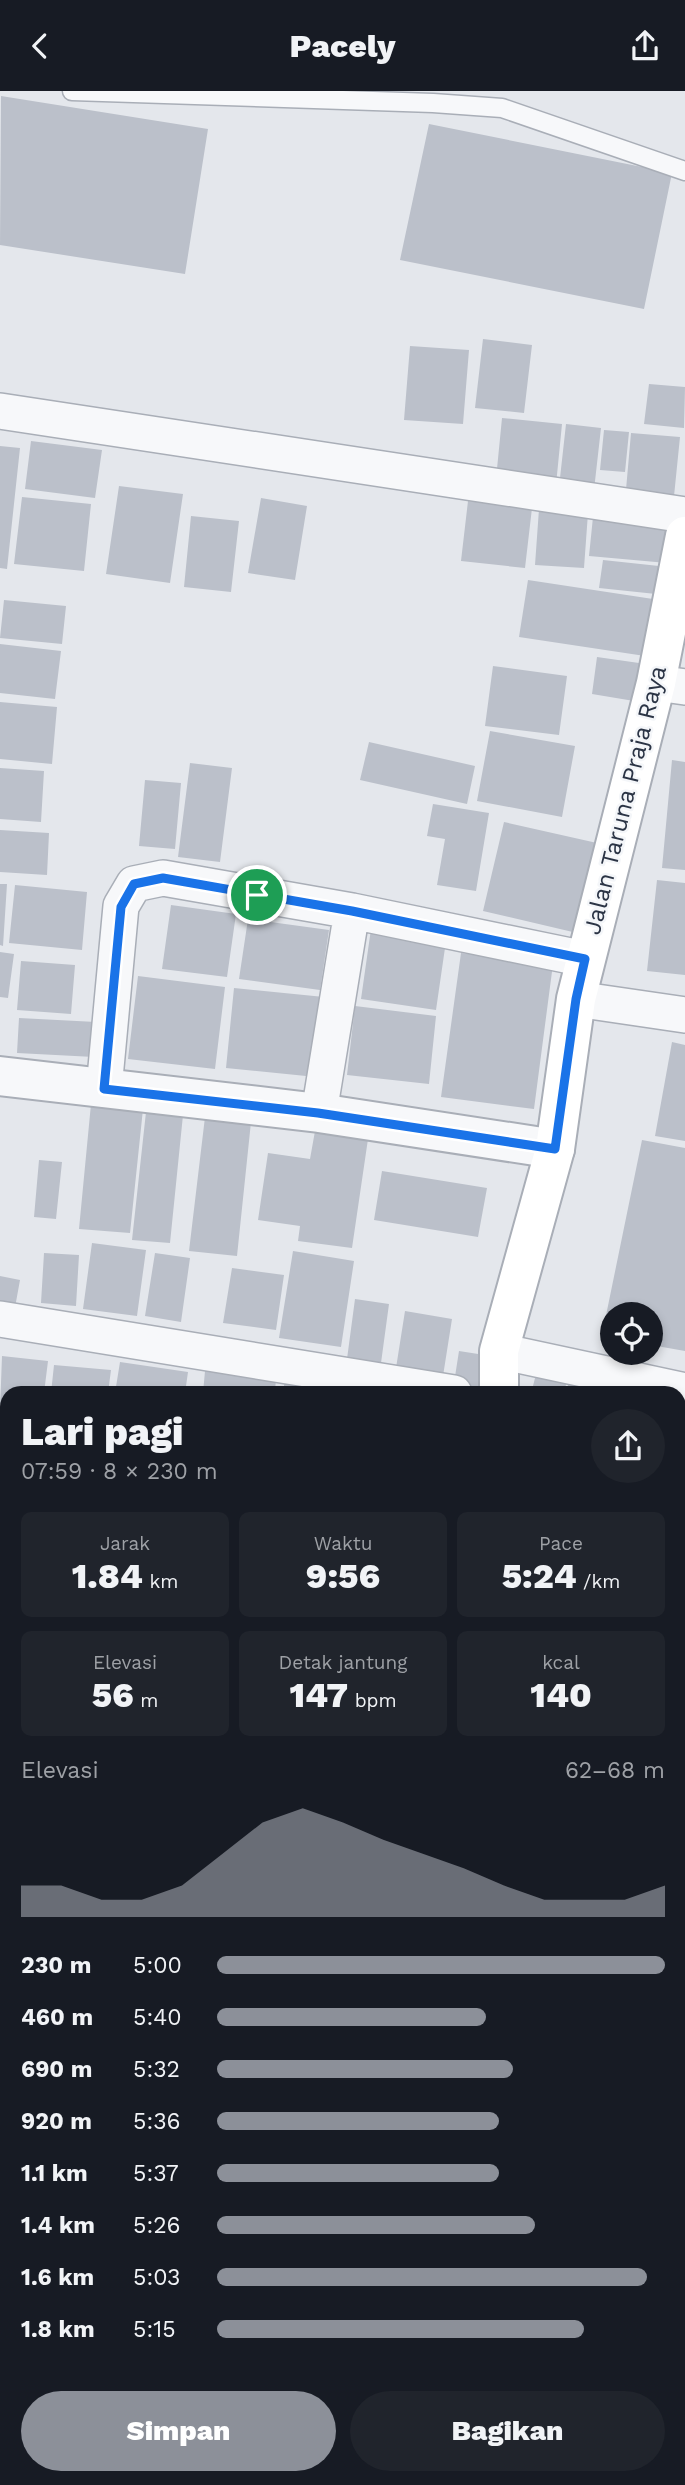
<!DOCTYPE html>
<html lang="id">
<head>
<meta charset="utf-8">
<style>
  :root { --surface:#171b24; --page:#20242c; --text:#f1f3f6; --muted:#9ea1a6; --accent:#8c9099 }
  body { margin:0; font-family:"Work Sans",sans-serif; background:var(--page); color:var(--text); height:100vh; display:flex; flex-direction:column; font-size:26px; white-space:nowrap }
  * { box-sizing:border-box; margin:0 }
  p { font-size:23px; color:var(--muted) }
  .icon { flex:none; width:38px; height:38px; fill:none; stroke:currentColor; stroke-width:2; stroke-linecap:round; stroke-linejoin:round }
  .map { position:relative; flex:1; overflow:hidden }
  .panel { position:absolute; left:0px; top:1295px; width:686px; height:1099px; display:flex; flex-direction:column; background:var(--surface); border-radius:21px 21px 0 0; box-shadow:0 4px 10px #0003 }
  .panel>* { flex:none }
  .buttons { position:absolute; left:600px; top:1211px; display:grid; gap:14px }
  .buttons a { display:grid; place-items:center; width:63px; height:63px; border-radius:50%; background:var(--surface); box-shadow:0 4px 10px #0003; font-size:35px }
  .pin { position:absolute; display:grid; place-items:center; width:60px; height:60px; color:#fff; margin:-30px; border:4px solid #fff; border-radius:50%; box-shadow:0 2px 7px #0007 }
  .round { display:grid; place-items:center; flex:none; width:74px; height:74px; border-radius:37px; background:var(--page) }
  .headline { display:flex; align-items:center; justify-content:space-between; height:119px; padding:0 21px }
  h1 { font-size:38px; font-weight:800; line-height:52px }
  .figures { display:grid; grid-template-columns:repeat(3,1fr); gap:10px; height:119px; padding:7px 21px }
  .figures div { display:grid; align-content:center; border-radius:10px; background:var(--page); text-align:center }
  .figures b { font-size:35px; font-weight:800 }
  .figures small { font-size:19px; font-weight:400 }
  .figures p { font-size:19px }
  .chart { height:196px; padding:14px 21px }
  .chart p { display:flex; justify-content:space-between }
  .chart svg { width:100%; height:126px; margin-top:7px; fill:var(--accent); opacity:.7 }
  .action { display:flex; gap:14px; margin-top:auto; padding:14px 21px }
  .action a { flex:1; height:80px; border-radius:42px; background:var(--accent); color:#fff; font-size:28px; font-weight:800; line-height:80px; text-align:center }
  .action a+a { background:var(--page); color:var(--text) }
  ul { padding:0 21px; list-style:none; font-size:23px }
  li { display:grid; grid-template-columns:112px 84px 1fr; align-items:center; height:52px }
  li i { height:18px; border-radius:9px; background:var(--accent) }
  header { display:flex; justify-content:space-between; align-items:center; height:91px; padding:0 21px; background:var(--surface); font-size:32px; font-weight:800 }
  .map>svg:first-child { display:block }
  .building { fill:#bbc0ca }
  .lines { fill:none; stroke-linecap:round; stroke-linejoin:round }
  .service-casing { stroke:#a9aeb7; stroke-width:21 }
  .minor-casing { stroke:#a9aeb7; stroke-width:38 }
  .tertiary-casing { stroke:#a9aeb7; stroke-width:42 }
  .secondary-casing { stroke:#a9aeb7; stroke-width:42 }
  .service { stroke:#f7f8fa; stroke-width:18 }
  .minor { stroke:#f7f8fa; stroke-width:35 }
  .tertiary { stroke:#f7f8fa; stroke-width:38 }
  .secondary { stroke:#fff; stroke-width:38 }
  .route-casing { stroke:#fff; stroke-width:14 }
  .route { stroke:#1a73e8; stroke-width:9 }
  .labels { text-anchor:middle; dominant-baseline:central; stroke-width:5; stroke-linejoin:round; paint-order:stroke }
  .street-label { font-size:24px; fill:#2b3445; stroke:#f4f6f9 }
</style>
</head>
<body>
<header><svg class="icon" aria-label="back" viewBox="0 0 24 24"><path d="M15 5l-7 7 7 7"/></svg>Pacely<svg class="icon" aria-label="share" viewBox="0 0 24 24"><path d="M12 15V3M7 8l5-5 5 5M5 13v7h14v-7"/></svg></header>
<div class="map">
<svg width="685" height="2394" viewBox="0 0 685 2394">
  <rect width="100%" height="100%" fill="#e4e7ec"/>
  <path class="building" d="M1 5 208 38 185 183 0 154Z
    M429 33 672 82 644 218 400 169Z
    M483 248 532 254 524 322 475 317Z
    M410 255 469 259 463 333 404 329Z
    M649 293 685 296 684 337 644 333Z
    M502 327 562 333 556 394 496 388Z
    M566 333 601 337 594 399 559 396Z
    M604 339 629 341 625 381 600 379Z
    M631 342 680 346 673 415 625 410Z
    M31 350 102 359 95 407 25 398Z
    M0 355 20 357 7 478 0 477Z
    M119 395 183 403 170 492 106 483Z
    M22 406 91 413 84 480 14 473Z
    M261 407 307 415 295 489 248 482Z
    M468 410 532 417 525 477 461 470Z
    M539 418 588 422 584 477 535 474Z
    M191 425 239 430 231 501 184 496Z
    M593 426 671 433 667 472 589 465Z
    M603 469 659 475 656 503 599 497Z
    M528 489 653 508 645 565 519 546Z
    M4 509 66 515 62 553 0 547Z
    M0 553 61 560 55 608 0 602Z
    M597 566 646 573 640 611 592 603Z
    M493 575 567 585 559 644 485 635Z
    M0 611 57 616 52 673 0 668Z
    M490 640 575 655 562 726 477 710Z
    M369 651 475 675 467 713 360 689Z
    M672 669 685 671V779L662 777Z
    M190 672 232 677 220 771 178 766Z
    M0 677 44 680 41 731 0 728Z
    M145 689 181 692 175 758 139 755Z
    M433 713 489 722 476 800 437 794 445 748 427 745Z
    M504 731 597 752 577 842 483 820Z
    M0 739 49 742 47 784 0 781Z
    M657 789 685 792V884L647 880Z
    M0 793H7L3 855 0 854Z
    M15 794 87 801 82 859 9 852Z
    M171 814 236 823 227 886 162 878Z
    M248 828 329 839 320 899 239 888Z
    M371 838 446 850 436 919 361 908Z
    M0 861 14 863 8 907 0 906Z
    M461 862 553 873 534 1018 441 1006Z
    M21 870 75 874 71 923 17 919Z
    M138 885 225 896 215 978 128 968Z
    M234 897 324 906 316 986 226 977Z
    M355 915 436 925 429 993 347 984Z
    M19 927 96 931 94 966 17 962Z
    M672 951 685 954V1050L655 1045Z
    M91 1013 143 1018 130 1142 79 1138Z
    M146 1021 183 1024 170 1152 132 1149Z
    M205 1026 251 1031 237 1165 189 1160Z
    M315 1040 368 1048 352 1157 298 1150 300 1135 258 1129 268 1062 310 1068Z
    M642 1049 685 1057V1260L651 1254V1223H612V1246L602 1244Z
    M39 1069 62 1071 56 1128 34 1126Z
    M382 1080 487 1097 478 1146 374 1129Z
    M92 1152 146 1159 137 1225 83 1218Z
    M293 1160 354 1170 341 1256 279 1247Z
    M44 1162 79 1164 76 1215 41 1212Z
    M155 1162 190 1167 181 1231 145 1225Z
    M232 1177 284 1184 276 1239 223 1232Z
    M0 1185 20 1189 14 1222 0 1219Z
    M355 1208 389 1213 381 1272 347 1268Z
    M405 1220 452 1228 443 1285 396 1277Z
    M459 1260 491 1265 485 1298 454 1292Z
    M2 1265 48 1270 44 1302H7V1320L0 1319Z
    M120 1271 188 1281 185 1302H115Z
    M54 1274 111 1279 108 1302H51Z
    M205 1280 276 1286 275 1302H203Z
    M536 1283 567 1289 564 1302 533 1295Z
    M285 1287 337 1292 336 1302H283Z
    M569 1290 614 1302H566Z
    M684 1316H685V1378L679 1376V1338Z
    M684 1401H685V1492L679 1491V1424Z
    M679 1493 685 1494V1551L679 1550Z
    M679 1572 685 1573V1633L679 1632Z
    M679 1750 685 1751V1804L680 1827Z
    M684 1835H685V1877L679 1876Z
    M0 2242 7 2244V2296L0 2294Z
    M0 2347 7 2348V2387H52V2394H0Z
    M82 2387H161L160 2394H81Z"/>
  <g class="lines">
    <defs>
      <path id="service" d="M72 0 433 12 502 17 685 80
        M679 1657 685 1658"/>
      <path id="minor" d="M0 320 685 424
        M656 592 685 596
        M576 908 685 924
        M104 998 121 815 134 793 163 787 352 820
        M319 1022 352 820 585 868
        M0 1228 454 1302
        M499 1260 685 1300
        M232 2387 273 2394"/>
      <path id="tertiary" d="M0 985 319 1022 555 1058
        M679 2025H685"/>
      <path id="secondary" d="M499 1302V1260L555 1058 576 908 656 592 685 445
        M231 2394 233 2387"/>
    </defs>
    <use href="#service" class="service-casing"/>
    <use href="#minor" class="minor-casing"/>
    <use href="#tertiary" class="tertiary-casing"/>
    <use href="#secondary" class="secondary-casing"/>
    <use href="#service" class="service"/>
    <use href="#minor" class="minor"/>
    <use href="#tertiary" class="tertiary"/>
    <use href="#secondary" class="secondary"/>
  </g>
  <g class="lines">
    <defs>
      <path id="route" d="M163 787 352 820 585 868 576 908 555 1058 318 1022 104 998 121 816 134 793Z"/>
    </defs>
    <use href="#route" class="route-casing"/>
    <use href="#route" class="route"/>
  </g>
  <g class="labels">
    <g class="street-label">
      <text transform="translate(625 709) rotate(-76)">Jalan Taruna Praja Raya</text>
    </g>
  </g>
</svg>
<div class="buttons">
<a><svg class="icon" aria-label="locate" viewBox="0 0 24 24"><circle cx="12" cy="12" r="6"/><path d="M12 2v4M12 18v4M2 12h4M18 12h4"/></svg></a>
</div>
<div class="pin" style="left:257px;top:804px;background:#1e9e55"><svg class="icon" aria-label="arrive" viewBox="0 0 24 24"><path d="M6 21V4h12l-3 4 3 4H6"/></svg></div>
<section class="panel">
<div class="headline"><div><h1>Lari pagi</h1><p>07:59 · 8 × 230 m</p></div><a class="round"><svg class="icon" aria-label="share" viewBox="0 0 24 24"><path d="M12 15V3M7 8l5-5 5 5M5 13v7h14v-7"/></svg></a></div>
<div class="figures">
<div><p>Jarak</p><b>1.84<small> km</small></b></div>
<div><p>Waktu</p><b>9:56</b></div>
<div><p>Pace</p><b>5:24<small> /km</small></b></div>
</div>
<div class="figures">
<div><p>Elevasi</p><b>56<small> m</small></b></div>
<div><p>Detak jantung</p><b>147<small> bpm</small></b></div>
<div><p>kcal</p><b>140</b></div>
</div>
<div class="chart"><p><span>Elevasi</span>62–68 m</p>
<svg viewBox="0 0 160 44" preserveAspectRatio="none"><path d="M0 44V33L10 33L20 38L30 38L40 33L50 22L60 11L70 6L80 11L90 17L100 22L110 27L120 33L130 38L140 38L150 38L160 33V44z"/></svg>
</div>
<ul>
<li><b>230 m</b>5:00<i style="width:100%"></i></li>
<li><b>460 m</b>5:40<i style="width:60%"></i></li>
<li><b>690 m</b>5:32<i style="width:66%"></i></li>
<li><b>920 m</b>5:36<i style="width:63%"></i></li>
<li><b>1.1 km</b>5:37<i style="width:63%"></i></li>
<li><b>1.4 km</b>5:26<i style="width:71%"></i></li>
<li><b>1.6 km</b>5:03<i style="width:96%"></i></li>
<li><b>1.8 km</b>5:15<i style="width:82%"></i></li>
</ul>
<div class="action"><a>Simpan</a><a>Bagikan</a></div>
</section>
</div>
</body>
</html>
